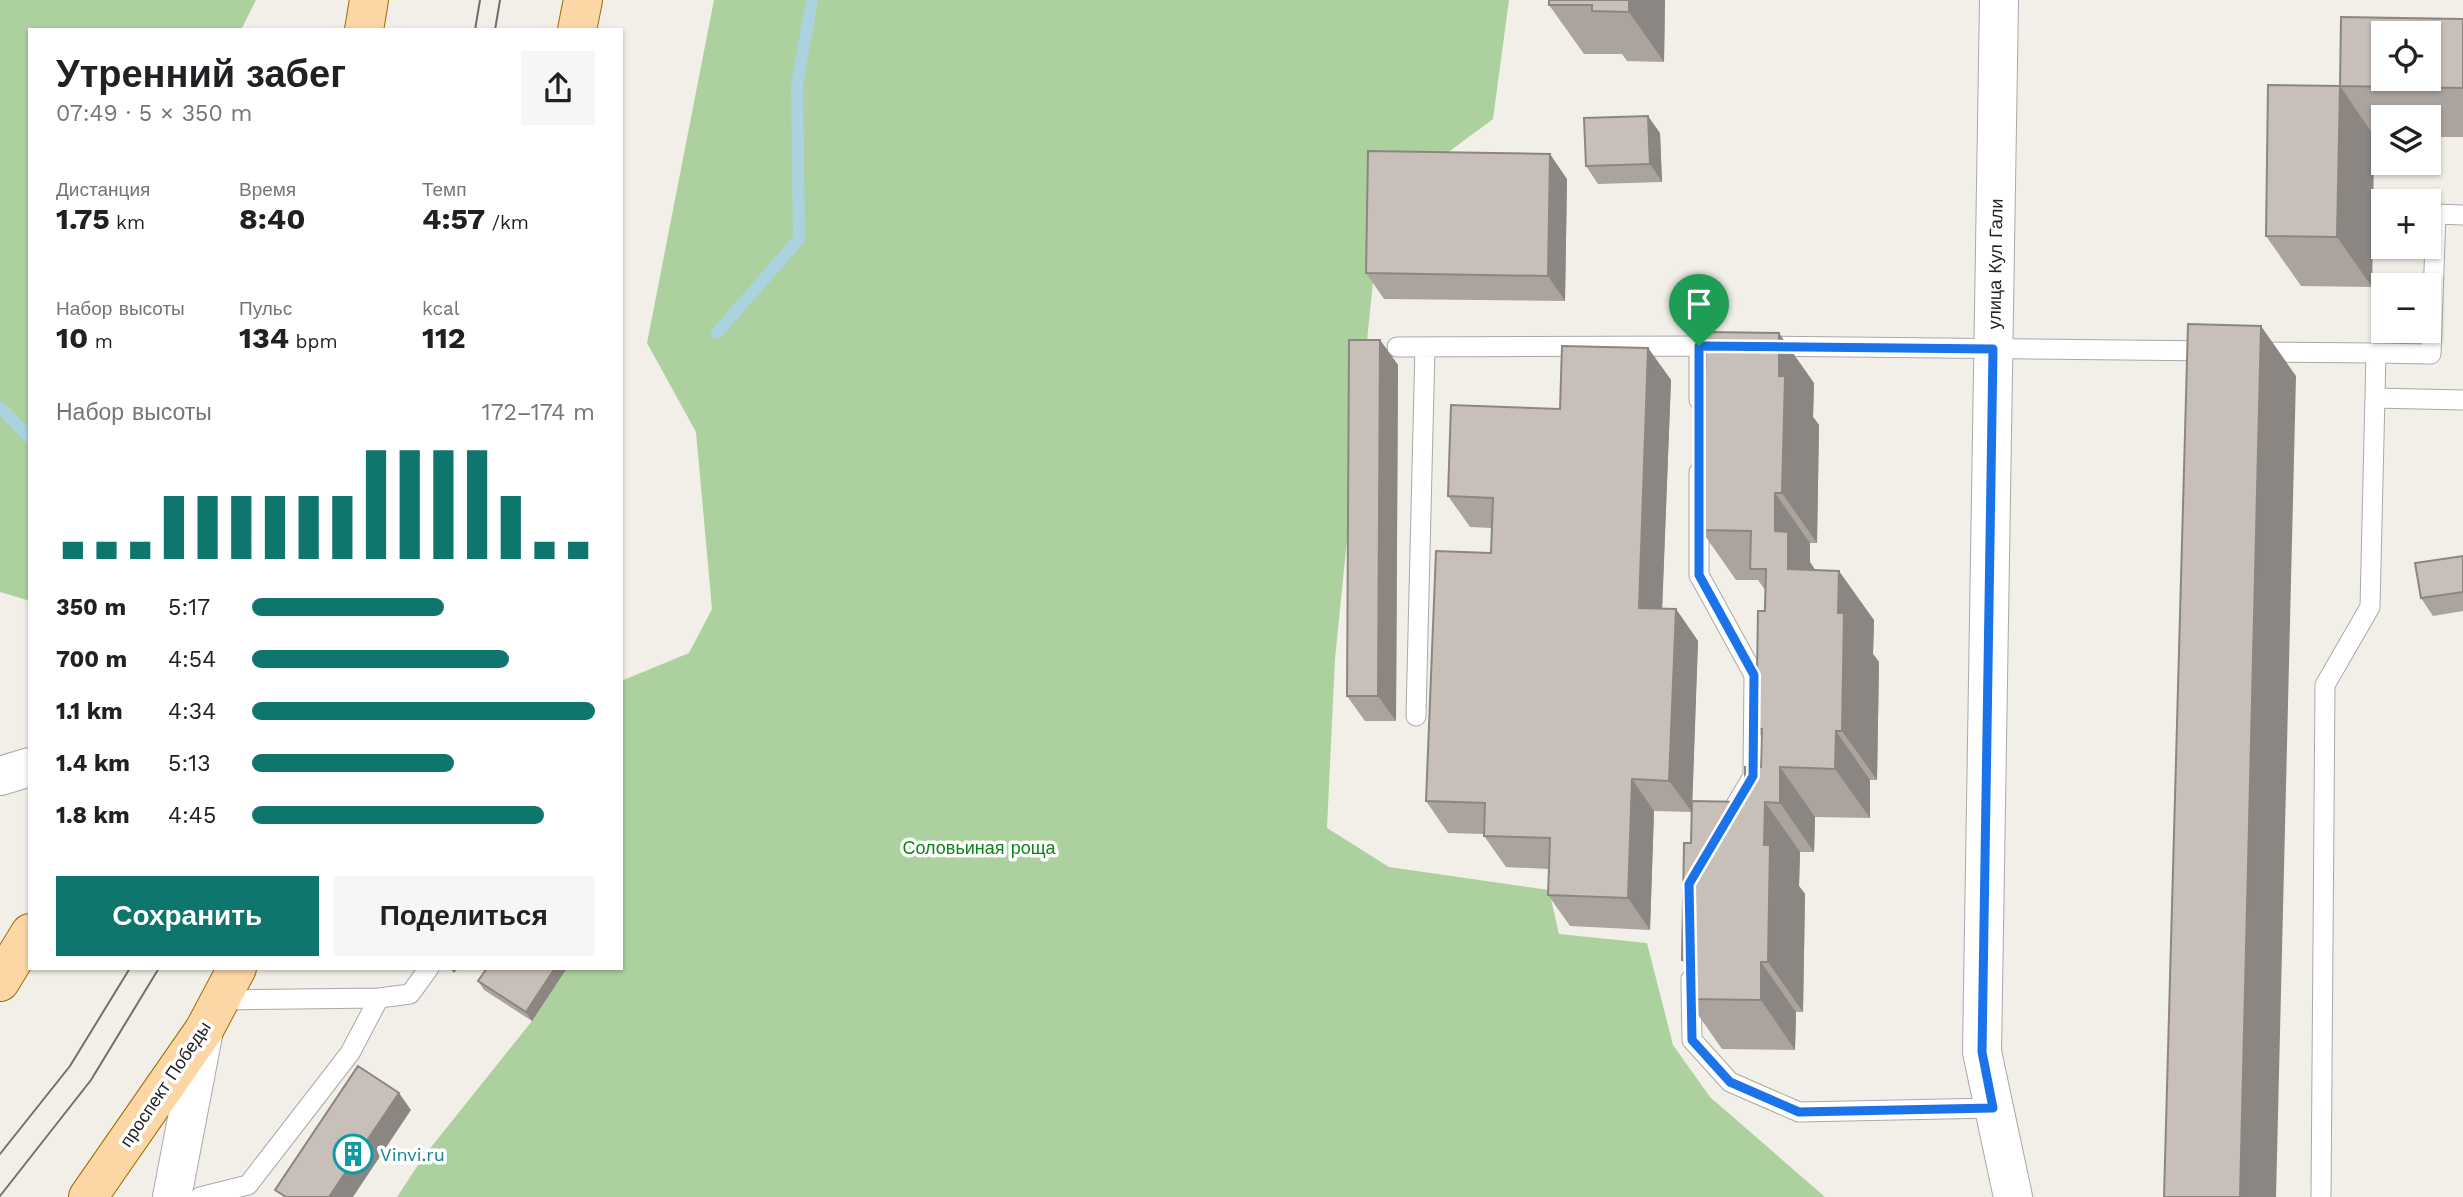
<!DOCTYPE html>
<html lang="ru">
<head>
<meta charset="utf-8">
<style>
  :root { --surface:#fff; --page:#f6f6f6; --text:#202124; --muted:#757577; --accent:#0f766e }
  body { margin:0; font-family:"Work Sans",sans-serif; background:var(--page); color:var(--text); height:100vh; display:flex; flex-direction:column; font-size:26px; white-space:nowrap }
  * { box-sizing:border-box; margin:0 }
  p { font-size:23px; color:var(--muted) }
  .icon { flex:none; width:38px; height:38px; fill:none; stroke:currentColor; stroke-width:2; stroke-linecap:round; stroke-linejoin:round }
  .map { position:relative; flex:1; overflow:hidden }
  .side { position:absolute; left:28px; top:28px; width:595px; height:942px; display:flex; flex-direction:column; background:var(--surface); border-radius:0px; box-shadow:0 2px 5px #0004 }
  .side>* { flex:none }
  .fabs { position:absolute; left:2371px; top:21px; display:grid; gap:14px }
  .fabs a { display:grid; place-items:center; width:70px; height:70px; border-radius:0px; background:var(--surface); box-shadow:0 2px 5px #0004; font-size:35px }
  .pin { position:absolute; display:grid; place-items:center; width:60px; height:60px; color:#fff; margin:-72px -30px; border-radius:50% 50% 50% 0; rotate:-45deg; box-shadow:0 0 7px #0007 }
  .pin .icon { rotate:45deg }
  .round { display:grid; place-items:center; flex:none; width:74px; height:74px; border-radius:0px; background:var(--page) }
  .headline { display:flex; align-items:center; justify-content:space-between; height:119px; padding:0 28px }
  h1 { font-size:38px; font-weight:700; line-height:52px }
  .figures { display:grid; grid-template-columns:repeat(3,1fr); gap:10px; height:119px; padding:7px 28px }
  .figures div { display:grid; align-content:center }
  .figures b { font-size:30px; font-weight:700 }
  .figures small { font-size:19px; font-weight:400 }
  .figures p { font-size:19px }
  .chart { height:196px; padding:14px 28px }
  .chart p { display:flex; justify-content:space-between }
  .chart svg { width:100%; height:126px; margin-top:7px; stroke:var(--accent); stroke-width:6 }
  .button { display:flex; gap:14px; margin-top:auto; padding:14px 28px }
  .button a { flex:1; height:80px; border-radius:0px; background:var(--accent); color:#fff; font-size:28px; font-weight:700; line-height:80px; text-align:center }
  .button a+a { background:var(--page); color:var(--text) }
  ul { padding:0 28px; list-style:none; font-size:23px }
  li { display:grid; grid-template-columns:112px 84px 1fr; align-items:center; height:52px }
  li i { height:18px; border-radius:9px; background:var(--accent) }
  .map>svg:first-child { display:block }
  .forest { fill:#add19e }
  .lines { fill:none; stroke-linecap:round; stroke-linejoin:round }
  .stream { stroke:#aad3df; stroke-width:12 }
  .service-casing { stroke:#a9a9a9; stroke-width:21 }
  .minor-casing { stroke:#a9a9a9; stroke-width:40 }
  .tertiary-casing { stroke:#a9a9a9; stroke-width:40 }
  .primary-casing { stroke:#a06b00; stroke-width:40 }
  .service { stroke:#fff; stroke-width:19 }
  .minor { stroke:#fff; stroke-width:38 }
  .tertiary { stroke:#fff; stroke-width:38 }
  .primary { stroke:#fcd6a4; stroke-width:38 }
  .tram { stroke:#707070; stroke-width:2 }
  .wall { fill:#aba49e }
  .shaded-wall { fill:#8b8681 }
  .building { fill:#c7bfb8; stroke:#8b8681; stroke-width:2; fill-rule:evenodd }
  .route-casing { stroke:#fff; stroke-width:14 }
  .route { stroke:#1a73e8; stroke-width:9 }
  .labels { text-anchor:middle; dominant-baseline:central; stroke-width:7; stroke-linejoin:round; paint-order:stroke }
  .street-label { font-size:18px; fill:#222; stroke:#fff }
  .park-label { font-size:18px; fill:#0c8416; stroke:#fff }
  .culture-label { font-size:18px; fill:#0d838f; stroke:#fff; text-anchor:start }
</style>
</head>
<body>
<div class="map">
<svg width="2463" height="1197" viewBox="0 0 2463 1197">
  <rect width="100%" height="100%" fill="#f2efe9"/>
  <path class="forest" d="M0 0H256L241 30H30V601L0 592Z
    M714 0H1509L1493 119 1381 202 1335 659 1327 828 1389 867 1549 890 1559 934 1647 943 1673 1045 1710 1097 1825 1197H397L424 1156 532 1021 567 968H621V681L689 653 712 609 696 432 647 343Z"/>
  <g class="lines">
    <path class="stream" d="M717 333 799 239 797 85 812 0
      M0 407 30 438"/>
    <defs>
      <path id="service" d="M1764 346 2214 351
        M1397 347 1699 346
        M2254 352 2376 353 2370 607 2325 685 2321 1197
        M2376 353 2431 354 2436 214 2463 215
        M2375 398 2463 400
        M1699 400V346H1731
        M1699 472V575L1754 675 1753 776 1725 823
        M1416 716 1425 347
        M1691 979 1692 1040 1730 1082 1799 1112 1993 1108
        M219 1000 379 998 410 994 429 968
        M200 1197 248 1185 350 1053 379 998"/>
      <path id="minor" d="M1999 0 1982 1052 2013 1197"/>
      <path id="tertiary" d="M0 776 30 767
        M172 1197 204 1030"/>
      <path id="primary" d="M364 30 369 0
        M577 30 583 0
        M0 982 30 933
        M88 1197 204 1030 237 968"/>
    </defs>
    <use href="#service" class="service-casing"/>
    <use href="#minor" class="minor-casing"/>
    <use href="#tertiary" class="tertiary-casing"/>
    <use href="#primary" class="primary-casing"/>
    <use href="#service" class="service"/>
    <use href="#minor" class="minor"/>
    <use href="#tertiary" class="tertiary"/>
    <use href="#primary" class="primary"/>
    <path class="tram" d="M475 30 480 0
      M495 30 500 0
      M0 1154 70 1066 130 968
      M0 1196 91 1080 159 968"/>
  </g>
  <path class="wall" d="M1665 0 1664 62 1627 61 1622 54H1584L1549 5Z
    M2463 19V137H2429V117H2384V136H2374L2372 287 2301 286 2266 236 2340 86Z
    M1660 133 1662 182 1598 184 1586 166Z
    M1567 179 1565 301 1384 299 1366 273Z
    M1380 340 1398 365 1396 721H1365L1347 696Z
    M1648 348 1671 380 1662 608 1676 609 1698 641 1692 801 1745 802 1761 767 1762 737 1756 729 1765 590 1758 580H1736L1701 530 1702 500 1696 491 1814 383 1813 417 1819 425 1817 543H1810V562L1815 570 1874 620 1873 654 1879 662 1877 780H1870V818L1815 817 1814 852H1800L1799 886 1805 894 1803 1012H1796L1795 1050 1722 1049 1687 999 1688 969 1682 960 1691 843V812L1654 811 1650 930 1570 926 1548 895 1549 869 1506 867 1484 836V834L1448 833 1426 801 1491 553 1492 528 1470 527 1448 496Z
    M2463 556V611L2433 616 2421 598Z
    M487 968H567L532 1021 484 990 478 981Z"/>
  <path class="shaded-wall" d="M1629 0H1665L1664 62 1629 12Z
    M2340 86 2374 136 2372 287 2337 237Z
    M1648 116 1660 133 1662 182 1650 164Z
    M1550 154 1567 179 1565 301 1548 276Z
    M2261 326 2296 376 2276 1197H2240Z
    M1779 333 1814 383 1813 417 1819 425 1817 543 1782 493 1779 376Z
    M1380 340 1398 365 1396 721 1378 696Z
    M1648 348 1671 380 1661 639 1639 608Z
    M1775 493 1810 543V562L1823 582 1788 569 1775 531Z
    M1839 571 1874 620 1873 654 1879 662 1877 780 1842 731 1838 613Z
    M1676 609 1698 641 1692 812 1669 781Z
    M1836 731 1870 780V818L1835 769Z
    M1780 767 1815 817 1814 852 1780 803Z
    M1632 779 1654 811 1650 930 1628 898Z
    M1765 802 1800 852 1799 886 1805 894 1803 1012 1768 962 1764 845Z
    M1761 962 1796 1012 1795 1050 1761 1000Z
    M450 968H458L454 973Z
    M555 968H567L532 1021 526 1012Z
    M399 1093 411 1110 353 1197H329Z"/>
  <path class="building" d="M1549 0H1629V12L1592 11V5H1549Z
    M2341 17 2463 19V88L2340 86ZM2384 33H2429V79H2384Z
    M2268 85 2340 86 2337 237 2266 236Z
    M1648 116 1650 164 1586 166 1584 118Z
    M1368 151 1550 154 1548 276 1366 273Z
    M2188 324 2261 326 2240 1197H2164Z
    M1706 332 1779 333V376H1785L1782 493H1775V531L1788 532V569L1839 571 1838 613H1844L1842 731H1836L1835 769 1780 767V803L1765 802 1764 845H1770L1768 962H1761V1000L1687 999 1688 961 1682 960 1684 843H1691L1692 801 1745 802V767H1761L1762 729H1756L1758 611H1765L1766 569H1750L1751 531 1701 530 1702 492 1696 491 1699 374H1705Z
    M1349 340H1380L1378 696H1347Z
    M1562 346 1648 348 1639 608 1676 609 1669 781 1632 779 1628 898 1548 895 1550 838 1484 836 1485 803 1426 801 1436 551 1491 553 1493 498 1448 496 1451 405 1560 409Z
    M2463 556V592L2421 598 2415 563Z
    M487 968H555L526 1012 478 981Z
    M358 1066 399 1093 329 1197H286L275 1190Z"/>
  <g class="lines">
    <defs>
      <path id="route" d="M1699 346 1993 349 1982 1052 1993 1108 1799 1112 1730 1082 1692 1040 1689 884 1753 776 1754 675 1699 575Z"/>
    </defs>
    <use href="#route" class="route-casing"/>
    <use href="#route" class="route"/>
  </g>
  <defs>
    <symbol id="building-ring" viewBox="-11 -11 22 22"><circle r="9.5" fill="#fff" stroke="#0f9aa8" stroke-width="1.5"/><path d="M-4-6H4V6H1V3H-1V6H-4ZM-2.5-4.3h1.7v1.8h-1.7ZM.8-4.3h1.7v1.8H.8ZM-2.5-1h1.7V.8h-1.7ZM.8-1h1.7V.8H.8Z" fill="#0f9aa8"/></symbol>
  </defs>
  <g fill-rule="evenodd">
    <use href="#building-ring" x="331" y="1132" width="44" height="44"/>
  </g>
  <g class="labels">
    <g class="street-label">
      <text transform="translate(1995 264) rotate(-89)">улица Кул Гали</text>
      <text transform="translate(165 1084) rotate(-56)">проспект Победы</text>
    </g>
    <g class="park-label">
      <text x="979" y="847">Соловьиная роща</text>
    </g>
    <g class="culture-label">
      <text x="380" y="1154">Vinvi.ru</text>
    </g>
  </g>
</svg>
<div class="fabs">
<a><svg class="icon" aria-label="locate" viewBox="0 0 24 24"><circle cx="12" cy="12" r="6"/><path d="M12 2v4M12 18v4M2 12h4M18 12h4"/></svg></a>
<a><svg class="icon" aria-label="layers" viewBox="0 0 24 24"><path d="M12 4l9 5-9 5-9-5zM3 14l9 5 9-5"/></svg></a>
<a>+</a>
<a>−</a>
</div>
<div class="pin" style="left:1699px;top:346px;background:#1e9e55"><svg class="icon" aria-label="arrive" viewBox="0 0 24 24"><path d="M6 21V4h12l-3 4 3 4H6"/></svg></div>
<section class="side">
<div class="headline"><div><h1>Утренний забег</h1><p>07:49 · 5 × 350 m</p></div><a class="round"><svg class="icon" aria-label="share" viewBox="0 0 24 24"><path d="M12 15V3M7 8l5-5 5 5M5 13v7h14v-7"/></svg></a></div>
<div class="figures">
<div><p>Дистанция</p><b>1.75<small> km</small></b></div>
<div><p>Время</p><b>8:40</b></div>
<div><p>Темп</p><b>4:57<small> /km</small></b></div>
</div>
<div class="figures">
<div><p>Набор высоты</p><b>10<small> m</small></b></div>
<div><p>Пульс</p><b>134<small> bpm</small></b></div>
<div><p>kcal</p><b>112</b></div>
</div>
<div class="chart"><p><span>Набор высоты</span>172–174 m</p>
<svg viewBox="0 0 160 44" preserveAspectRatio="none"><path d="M5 44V38M15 44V38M25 44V38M35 44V22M45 44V22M55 44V22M65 44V22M75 44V22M85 44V22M95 44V6M105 44V6M115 44V6M125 44V6M135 44V22M145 44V38M155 44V38"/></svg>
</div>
<ul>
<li><b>350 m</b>5:17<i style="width:56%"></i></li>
<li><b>700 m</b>4:54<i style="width:75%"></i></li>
<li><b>1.1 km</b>4:34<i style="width:100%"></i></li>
<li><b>1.4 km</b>5:13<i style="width:59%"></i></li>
<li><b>1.8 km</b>4:45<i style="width:85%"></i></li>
</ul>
<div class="button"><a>Сохранить</a><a>Поделиться</a></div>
</section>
</div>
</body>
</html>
